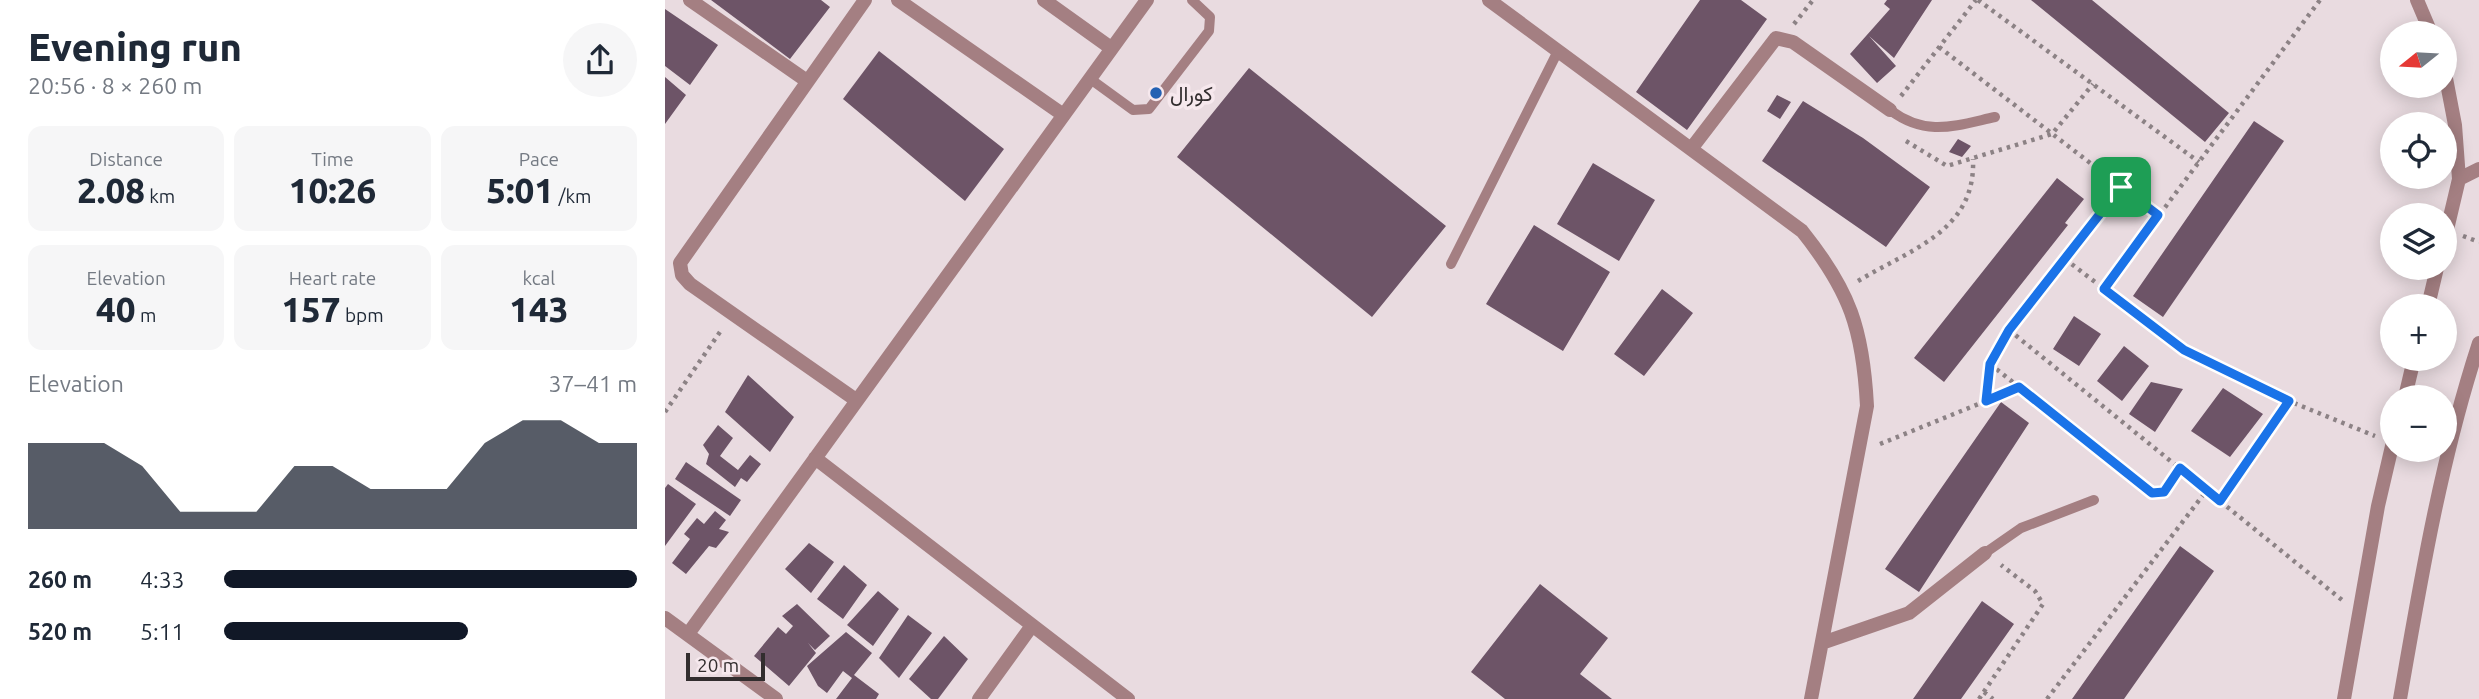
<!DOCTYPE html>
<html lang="en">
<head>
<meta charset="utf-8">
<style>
  :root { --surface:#fff; --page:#f6f6f7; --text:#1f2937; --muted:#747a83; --accent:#111827 }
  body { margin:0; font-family:Ubuntu,Vazirmatn,sans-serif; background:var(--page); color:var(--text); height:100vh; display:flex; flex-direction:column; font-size:26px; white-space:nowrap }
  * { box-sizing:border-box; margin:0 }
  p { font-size:23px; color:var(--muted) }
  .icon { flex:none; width:38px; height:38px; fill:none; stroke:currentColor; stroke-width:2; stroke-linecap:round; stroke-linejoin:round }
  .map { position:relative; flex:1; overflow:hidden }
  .side { display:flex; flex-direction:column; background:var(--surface); width:665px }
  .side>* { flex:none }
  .needle { width:46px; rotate:252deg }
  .tools { position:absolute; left:1715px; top:21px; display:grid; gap:14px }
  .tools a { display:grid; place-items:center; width:77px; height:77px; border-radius:50%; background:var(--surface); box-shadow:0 4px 18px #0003; font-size:35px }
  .scale { position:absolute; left:21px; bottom:18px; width:79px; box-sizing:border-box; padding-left:7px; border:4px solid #322d2e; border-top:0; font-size:19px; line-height:24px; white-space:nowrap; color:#322d2e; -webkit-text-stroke:5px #f6e8ed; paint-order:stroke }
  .pin { position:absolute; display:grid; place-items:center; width:60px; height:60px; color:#fff; margin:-30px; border-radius:14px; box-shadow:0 4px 10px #0006 }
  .round { display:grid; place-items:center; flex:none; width:74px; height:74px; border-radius:37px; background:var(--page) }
  .head { display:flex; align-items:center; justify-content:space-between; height:119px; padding:0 28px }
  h1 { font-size:38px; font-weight:800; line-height:52px }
  .figures { display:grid; grid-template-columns:repeat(3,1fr); gap:10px; height:119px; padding:7px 28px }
  .figures div { display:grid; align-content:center; border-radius:14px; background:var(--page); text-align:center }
  .figures b { font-size:35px; font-weight:800 }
  .figures small { font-size:19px; font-weight:400 }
  .figures p { font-size:19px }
  .chart { height:196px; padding:14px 28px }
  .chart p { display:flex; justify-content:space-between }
  .chart svg { width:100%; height:126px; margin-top:7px; fill:var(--accent); opacity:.7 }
  ul { padding:0 28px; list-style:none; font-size:23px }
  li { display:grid; grid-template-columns:112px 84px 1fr; align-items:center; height:52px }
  li i { height:18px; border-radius:9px; background:var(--accent) }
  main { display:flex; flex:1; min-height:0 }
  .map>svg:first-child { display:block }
  .building { fill:#6d5467 }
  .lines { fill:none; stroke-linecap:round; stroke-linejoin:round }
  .path { stroke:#8c8285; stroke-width:4.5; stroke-dasharray:3.5 5; stroke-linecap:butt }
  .service { stroke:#a47f82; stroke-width:10 }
  .minor { stroke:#a47f82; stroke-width:14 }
  .tertiary { stroke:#a47f82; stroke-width:14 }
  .route-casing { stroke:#fff; stroke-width:14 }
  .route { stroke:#1a73e8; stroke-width:9 }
  .poi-dot { fill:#2361b3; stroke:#f6e8ed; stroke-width:2.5 }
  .labels { text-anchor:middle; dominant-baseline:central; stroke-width:7; stroke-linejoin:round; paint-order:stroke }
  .poi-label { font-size:21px; fill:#322d2e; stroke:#f6e8ed; text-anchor:start }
</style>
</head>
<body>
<main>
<section class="side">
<div class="head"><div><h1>Evening run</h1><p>20:56 · 8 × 260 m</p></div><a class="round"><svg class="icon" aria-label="share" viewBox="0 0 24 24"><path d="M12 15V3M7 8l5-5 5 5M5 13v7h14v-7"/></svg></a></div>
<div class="figures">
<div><p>Distance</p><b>2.08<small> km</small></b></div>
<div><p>Time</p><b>10:26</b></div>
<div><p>Pace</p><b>5:01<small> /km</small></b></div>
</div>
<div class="figures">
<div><p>Elevation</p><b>40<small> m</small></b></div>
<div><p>Heart rate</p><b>157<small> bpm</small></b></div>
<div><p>kcal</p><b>143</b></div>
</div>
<div class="chart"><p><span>Elevation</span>37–41 m</p>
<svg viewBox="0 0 160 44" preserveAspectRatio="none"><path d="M0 44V14L10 14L20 14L30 22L40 38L50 38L60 38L70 22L80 22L90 30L100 30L110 30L120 14L130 6L140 6L150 14L160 14V44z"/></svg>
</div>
<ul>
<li><b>260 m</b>4:33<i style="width:100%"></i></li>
<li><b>520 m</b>5:11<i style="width:59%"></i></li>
</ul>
</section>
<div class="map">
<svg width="1814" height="699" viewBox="0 0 1814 699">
  <rect width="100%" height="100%" fill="#e9dbe0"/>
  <path class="building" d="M46 0H156L165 7 125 59Z
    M1035 0H1076L1102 19 1022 130 971 92Z
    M1222 0H1267L1229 58 1204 36 1231 66 1212 83 1185 54 1225 9 1219 4Z
    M1366 0H1427L1564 113 1540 142Z
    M0 9 53 45 25 85 0 66Z
    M214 51 339 149 300 201 178 99Z
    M584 68 781 226 707 317 512 157Z
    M0 77 21 95 0 124Z
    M1112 95 1126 102 1115 119 1102 111Z
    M1138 101 1198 138 1265 187 1221 247 1097 161Z
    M1589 121 1619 141 1498 317 1468 296Z
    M1293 139 1306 146 1297 157 1284 152Z
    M928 163 990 200 954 261 892 224Z
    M1392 178 1419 199 1400 223 1403 225 1279 382 1249 358Z
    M869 225 945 272 898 351 821 304Z
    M997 289 1028 313 979 376 949 354Z
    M1409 316 1436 334 1414 366 1388 349Z
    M1459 346 1484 366 1457 401 1432 381Z
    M83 375 129 417 105 452 60 412Z
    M1486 382 1518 389 1490 432 1464 414Z
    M1558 388 1598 414 1565 457 1526 431Z
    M1336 402 1364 423 1254 592 1220 569Z
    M53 425 68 438 55 456 73 470 85 455 96 464 82 482 76 478 70 487 41 464 44 454 38 445Z
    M21 462 76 500 65 516 10 479Z
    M3 484 31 504 0 546V488Z
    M50 511 61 520 54 529 64 532 51 548 44 546 21 574 7 563 25 539 19 534 32 518 39 524Z
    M144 543 169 562 146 593 120 569Z
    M1515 546 1549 571 1459 699H1407Z
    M179 565 202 585 178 619 152 599Z
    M875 584 943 638 915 674 947 699H840L806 672Z
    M213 591 234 609 208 646 182 625Z
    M1317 601 1349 624 1296 699H1248Z
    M132 604 165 636 150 650 143 643 151 653 124 686 89 656 113 627 121 634 128 626 117 616Z
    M243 615 267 633 234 678 214 658Z
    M181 632 207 653 189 675 214 694 211 699H171L187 678 178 671 162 693 153 686 142 666Z
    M279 636 303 659 273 699H266L244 679Z"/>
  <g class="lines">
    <path class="path" d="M1313 0 1534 162
      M1129 24 1148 0
      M1274 47 1493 215
      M1236 96 1311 0
      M1241 141 1282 166 1387 134 1428 84
      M1798 236 1814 242
      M1400 259 1519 350 1624 401 1710 436
      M1193 281C1246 249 1311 231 1308 159
      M1439 289 1655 0
      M1344 330 1677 600
      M1325 364 1487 493 1499 492 1515 468
      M1321 401 1325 364 1344 330 1456 186
      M0 412 57 329
      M1215 444 1353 388
      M1555 501 1624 401
      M1319 692 1328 699
      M1314 699 1378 604 1370 591 1336 565
      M1382 699 1542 490"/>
    <path class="service" d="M424 78 468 110 484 109 544 31 545 17 527 0
      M1225 110C1261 137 1289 126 1330 117
      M786 264 893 51
      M1320 553 1356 528 1429 500"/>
    <path class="minor" d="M25 0 142 81
      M233 0 397 114
      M379 0 446 48
      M824 0 1137 231C1185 291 1198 329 1202 406L1146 699
      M1026 149 1111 38 1128 42 1225 110
      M191 400 25 284 17 275 15 263 200 0
      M150 458 463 699
      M0 618 111 699
      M23 634 482 0
      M1157 643 1244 613 1320 553
      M314 699 366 627"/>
    <path class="tertiary" d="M1752 0 1766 33
      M1780 73 1790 125 1794 179 1780 238
      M1794 179 1814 169
      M1763 306 1772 268
      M1740 397 1749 359
      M1679 699 1713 506 1727 446
      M1735 699C1756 578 1776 459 1814 343"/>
  </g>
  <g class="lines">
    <defs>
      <path id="route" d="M1456 187 1493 215 1439 289 1519 350 1624 401 1555 501 1515 468 1499 492 1487 493 1354 387 1321 401 1325 364 1344 330Z"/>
    </defs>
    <use href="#route" class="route-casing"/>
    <use href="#route" class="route"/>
  </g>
  <circle class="poi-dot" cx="491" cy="93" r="7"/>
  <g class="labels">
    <g class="poi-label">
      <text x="505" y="93">كورال</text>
    </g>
  </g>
</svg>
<div class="tools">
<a><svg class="needle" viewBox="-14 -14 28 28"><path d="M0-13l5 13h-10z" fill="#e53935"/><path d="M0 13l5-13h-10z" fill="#747a83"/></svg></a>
<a><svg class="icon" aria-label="locate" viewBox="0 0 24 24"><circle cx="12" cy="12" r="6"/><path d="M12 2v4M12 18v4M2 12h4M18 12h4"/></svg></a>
<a><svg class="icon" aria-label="layers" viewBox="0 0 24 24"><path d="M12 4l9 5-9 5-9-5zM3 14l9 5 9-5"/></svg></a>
<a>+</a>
<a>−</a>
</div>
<div class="scale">20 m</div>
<div class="pin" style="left:1456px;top:187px;background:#1e9e55"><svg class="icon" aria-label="arrive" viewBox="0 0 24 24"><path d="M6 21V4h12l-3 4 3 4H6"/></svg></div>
</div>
</main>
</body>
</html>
